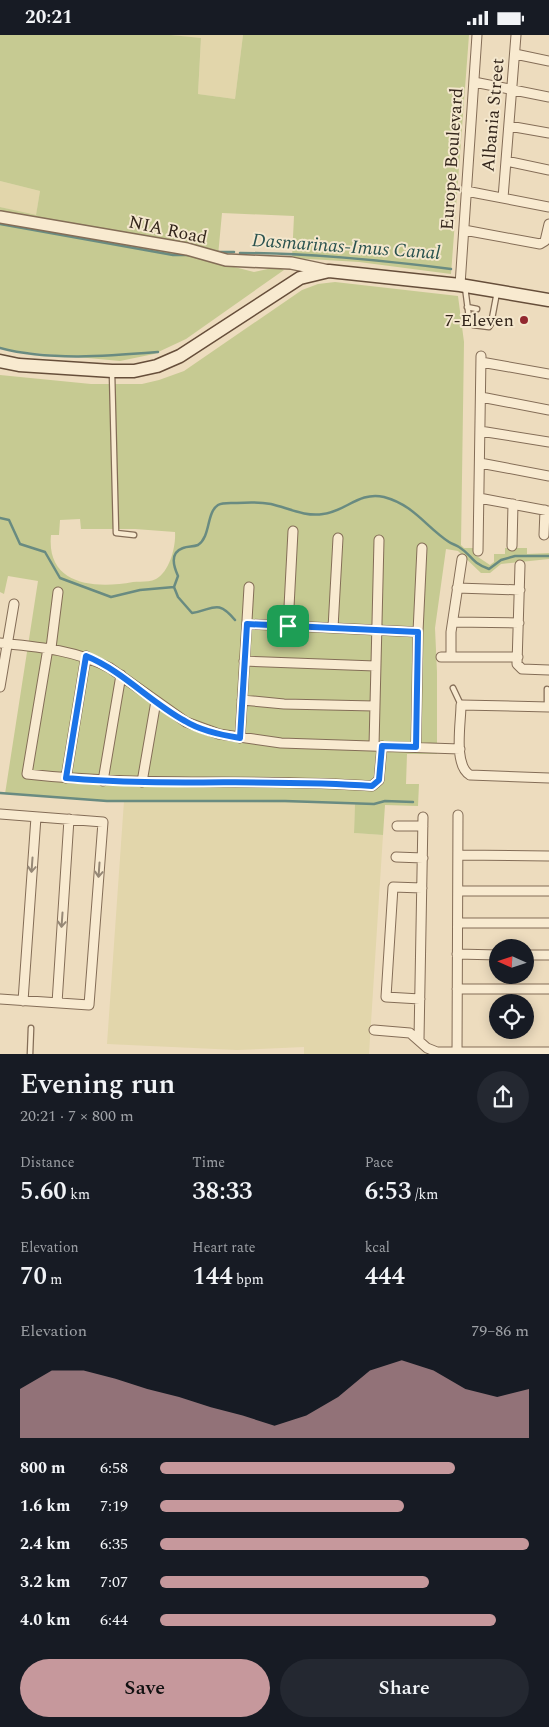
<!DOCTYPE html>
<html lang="en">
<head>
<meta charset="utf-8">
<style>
  :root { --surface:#171b24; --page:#242831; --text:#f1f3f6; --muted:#9ea1a6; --accent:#c6989c }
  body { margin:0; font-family:Spectral,serif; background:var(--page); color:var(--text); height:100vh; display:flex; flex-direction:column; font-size:19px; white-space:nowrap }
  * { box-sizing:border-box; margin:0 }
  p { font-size:16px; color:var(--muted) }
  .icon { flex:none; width:28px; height:28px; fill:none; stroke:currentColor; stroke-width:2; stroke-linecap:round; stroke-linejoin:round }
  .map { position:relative; height:1019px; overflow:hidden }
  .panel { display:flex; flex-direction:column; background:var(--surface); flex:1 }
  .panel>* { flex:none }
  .needle { width:32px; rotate:273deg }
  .buttons { position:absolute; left:489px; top:904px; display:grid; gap:10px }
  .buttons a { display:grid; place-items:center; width:45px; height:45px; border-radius:50%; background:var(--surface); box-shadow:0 2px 12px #0003; font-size:25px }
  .pin { position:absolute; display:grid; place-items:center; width:42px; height:42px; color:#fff; margin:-21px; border-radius:10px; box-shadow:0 2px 8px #0006 }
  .round { display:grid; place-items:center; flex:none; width:52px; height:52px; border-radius:26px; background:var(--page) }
  .overview { display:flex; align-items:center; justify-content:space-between; height:85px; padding:0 20px }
  h1 { font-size:28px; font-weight:600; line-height:38px }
  .metrics { display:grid; grid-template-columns:repeat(3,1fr); gap:8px; height:85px; padding:5px 20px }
  .metrics div { display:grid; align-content:center }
  .metrics b { font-size:25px; font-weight:600 }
  .metrics small { font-size:14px; font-weight:400 }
  .metrics p { font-size:14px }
  .chart { height:140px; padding:10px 20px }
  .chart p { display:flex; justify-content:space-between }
  .chart svg { width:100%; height:90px; margin-top:5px; fill:var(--accent); opacity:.7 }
  .button { display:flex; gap:10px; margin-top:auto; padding:10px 20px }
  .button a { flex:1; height:58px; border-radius:30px; background:var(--accent); color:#111; font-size:20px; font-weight:600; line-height:58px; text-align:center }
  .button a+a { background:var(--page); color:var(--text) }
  ul { padding:0 20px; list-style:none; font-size:16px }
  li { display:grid; grid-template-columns:80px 60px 1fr; align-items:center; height:38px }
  li i { height:12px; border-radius:6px; background:var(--accent) }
  .status { display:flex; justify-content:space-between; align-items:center; height:35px; padding:0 25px; background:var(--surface); direction:ltr }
  .status svg { height:14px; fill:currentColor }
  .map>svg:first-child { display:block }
  .farmland { fill:#e2d6ab }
  .green { fill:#c6ca92; fill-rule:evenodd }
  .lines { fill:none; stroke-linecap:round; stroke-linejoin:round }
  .stream { stroke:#698b81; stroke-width:2.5 }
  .service-casing { stroke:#846d57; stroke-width:7 }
  .minor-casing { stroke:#846d57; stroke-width:11 }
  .tertiary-casing { stroke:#846d57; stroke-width:14 }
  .secondary-casing { stroke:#664e3a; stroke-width:15 }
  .service { stroke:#f8ead0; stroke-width:4.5 }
  .minor { stroke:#f8ead0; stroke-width:9 }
  .tertiary { stroke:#f8ead0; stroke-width:11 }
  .secondary { stroke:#f8ead0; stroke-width:12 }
  .oneway { stroke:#968876 }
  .route-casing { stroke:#fff; stroke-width:10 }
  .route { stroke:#1a73e8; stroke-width:6 }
  .poi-dot { fill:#92282f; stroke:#f4e7cd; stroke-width:2 }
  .labels { text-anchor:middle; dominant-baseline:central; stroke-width:4; stroke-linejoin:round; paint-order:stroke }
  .street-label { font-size:18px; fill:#34261c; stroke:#f4e7cd }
  .poi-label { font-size:18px; fill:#34261c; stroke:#f4e7cd; text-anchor:end }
  .water-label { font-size:19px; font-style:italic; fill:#2b534f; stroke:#f4e7cd }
</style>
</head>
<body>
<div class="status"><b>20:21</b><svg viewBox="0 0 49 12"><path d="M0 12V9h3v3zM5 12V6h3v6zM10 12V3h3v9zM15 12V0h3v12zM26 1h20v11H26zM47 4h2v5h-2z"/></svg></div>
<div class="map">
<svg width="549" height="1020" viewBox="0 0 549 1020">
  <rect width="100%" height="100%" fill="#eddcbe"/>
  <path class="farmland" d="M171 0H243L235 64 198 59 201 4Z
    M0 146 40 156 36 181 0 172Z
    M124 766 355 768 354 798 383 800 369 1019H304V1012L237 1015 107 1009Z"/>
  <path class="green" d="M0 0H171L201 3 198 59 235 64 243 0H469L451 239 359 227 292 223 294 181 222 178 218 221 0 178V172L36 180 40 156 0 146Z
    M0 187 179 218 254 237 277 232 284 235 186 304 154 319 120 326 13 316 0 313Z
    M335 247 458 261 464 307 461 510 464 513H474L475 520 490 530 494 527V519H505V513H527V519L549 518V524L501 529 490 538H481L458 516 446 514 435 593 437 637V719H407L406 749H419L418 771 385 770 383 800 354 798 355 768 107 766 5 759 38 546 8 541 4 559 0 557V340L91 349H142L159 345 184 336 302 255 318 249ZM80 484 81 494H135L175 497C176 511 170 536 156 544 149 548 140 546 133 547 96 554 46 551 51 500H59L60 485Z"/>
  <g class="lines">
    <path class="stream" d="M0 189 173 220H193
      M218 217H234
      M240 218C311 218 380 225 451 234
      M0 313C48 326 109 321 158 317
      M0 483 9 485 20 509 45 517 60 543 111 562 140 555 174 552 178 541C174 532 169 518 183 513 188 511 193 512 198 510 211 501 206 478 218 470 223 467 232 468 237 468 249 467 260 467 271 469 288 473 305 482 323 479 345 477 359 456 384 462 414 470 426 492 449 507 452 509 456 510 459 512 472 520 470 527 489 534L501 525 515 521H549
      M174 552 178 562 192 578C213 575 217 563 235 585
      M0 758 107 766H285L374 769 385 766 413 767"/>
    <defs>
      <path id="service" d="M465 252 469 283 473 290 489 292 491 289 497 257
        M467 272 477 274
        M112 338 116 498 134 500
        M453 653 461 670
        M547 672V654
        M30 1020 31 993"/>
      <path id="minor" d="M515 19 549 26
        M474 47 549 62
        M509 91 549 98
        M506 126 549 135
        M466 156 549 172
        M503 163 516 0
        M464 195 540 209 545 206 549 189
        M460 250 477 0
        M481 327 549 339
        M481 362 549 375
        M480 396 549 407
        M480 428 549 441
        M479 463 549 476
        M544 500 545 475
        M512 511 513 469
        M478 516 481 321
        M520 530 517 629 522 634 549 635
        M457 553 520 555
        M453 587 519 588
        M247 589 418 597
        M288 591 293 496
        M333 593 338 503
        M0 608C39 612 75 615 110 633L186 687 219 699 281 708 460 714
        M48 613 27 739C142 752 257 743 372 751L379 745 382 711
        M51 613 58 557
        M441 622H518
        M451 622V597L462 524
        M244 626 375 631
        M0 652 14 569
        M242 665 284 669 374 671
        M549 672 461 670C461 688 453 730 470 740L549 743
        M240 703 249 552
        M374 711 379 505
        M416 712 418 597 422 513
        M66 743 86 621
        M103 746 121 640
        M142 747 156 666
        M0 779 103 787 89 970 0 964
        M397 791H423
        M458 820 549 821
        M396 822 423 823
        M458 856H549
        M458 888H549
        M457 919 498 920
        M525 920H549
        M457 954H549
        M420 964 386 962 393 852 422 853
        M23 966 36 782
        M57 968 69 784
        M374 995 410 998 427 1013 437 1017H549
        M419 1004 423 782
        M457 1020 458 780"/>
      <path id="tertiary" d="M0 182 187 214 226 225 291 228 329 236"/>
      <path id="secondary" d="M0 326 19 330 112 336H134L157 331 180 321 300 243 329 236 460 250 549 265"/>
    </defs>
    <use href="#service" class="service-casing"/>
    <use href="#minor" class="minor-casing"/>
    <use href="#tertiary" class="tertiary-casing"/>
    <use href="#secondary" class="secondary-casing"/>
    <use href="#service" class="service"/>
    <use href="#minor" class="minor"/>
    <use href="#tertiary" class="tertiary"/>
    <use href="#secondary" class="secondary"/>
  </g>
  <defs><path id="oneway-shaft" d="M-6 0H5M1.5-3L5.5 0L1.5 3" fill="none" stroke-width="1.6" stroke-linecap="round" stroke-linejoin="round" transform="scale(1.25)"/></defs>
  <g class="oneway">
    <use href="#oneway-shaft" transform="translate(32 830) rotate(94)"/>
    <use href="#oneway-shaft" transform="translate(99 835) rotate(94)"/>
    <use href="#oneway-shaft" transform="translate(62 885) rotate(94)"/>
  </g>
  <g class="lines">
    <defs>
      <path id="route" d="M247 589 418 597 416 712 382 711 379 745 372 751C270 743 168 752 66 743L86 621C123 636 150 667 185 686 201 696 221 700 240 703Z"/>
    </defs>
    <use href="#route" class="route-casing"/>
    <use href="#route" class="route"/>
  </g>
  <circle class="poi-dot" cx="524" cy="285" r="5"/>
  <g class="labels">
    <g class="street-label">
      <text transform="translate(493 80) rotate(-85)">Albania Street</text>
      <text transform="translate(452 124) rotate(-86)">Europe Boulevard</text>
      <text transform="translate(168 195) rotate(12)">NIA Road</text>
    </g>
    <g class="poi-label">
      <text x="514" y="285">7-Eleven</text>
    </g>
    <g class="water-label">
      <text transform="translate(346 212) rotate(4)">Dasmarinas-Imus Canal</text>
    </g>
  </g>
</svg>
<div class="buttons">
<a><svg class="needle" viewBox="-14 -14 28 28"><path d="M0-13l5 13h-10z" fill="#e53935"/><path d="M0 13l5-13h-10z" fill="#9ea1a6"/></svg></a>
<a><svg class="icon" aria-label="locate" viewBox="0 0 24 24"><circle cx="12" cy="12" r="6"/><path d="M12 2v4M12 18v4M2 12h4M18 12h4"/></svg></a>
</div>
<div class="pin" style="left:288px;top:591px;background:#1e9e55"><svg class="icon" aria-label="arrive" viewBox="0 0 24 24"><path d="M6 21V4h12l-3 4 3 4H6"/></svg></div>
</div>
<section class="panel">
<div class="overview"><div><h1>Evening run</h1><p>20:21 · 7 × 800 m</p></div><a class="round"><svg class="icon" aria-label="share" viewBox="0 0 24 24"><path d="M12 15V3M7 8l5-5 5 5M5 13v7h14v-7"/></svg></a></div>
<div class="metrics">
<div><p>Distance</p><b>5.60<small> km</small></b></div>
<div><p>Time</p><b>38:33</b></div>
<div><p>Pace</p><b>6:53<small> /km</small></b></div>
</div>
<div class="metrics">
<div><p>Elevation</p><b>70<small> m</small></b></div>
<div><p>Heart rate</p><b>144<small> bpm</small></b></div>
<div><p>kcal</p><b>444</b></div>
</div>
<div class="chart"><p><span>Elevation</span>79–86 m</p>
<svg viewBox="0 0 160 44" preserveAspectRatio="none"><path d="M0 44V20L10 11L20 11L30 15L40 20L50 24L60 29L70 33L80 38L90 33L100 24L110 11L120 6L130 11L140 20L150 24L160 20V44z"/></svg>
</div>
<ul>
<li><b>800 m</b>6:58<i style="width:80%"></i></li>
<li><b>1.6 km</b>7:19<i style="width:66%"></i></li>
<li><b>2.4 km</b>6:35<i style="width:100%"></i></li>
<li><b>3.2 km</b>7:07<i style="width:73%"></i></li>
<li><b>4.0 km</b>6:44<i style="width:91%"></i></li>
</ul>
<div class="button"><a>Save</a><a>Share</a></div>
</section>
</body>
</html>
